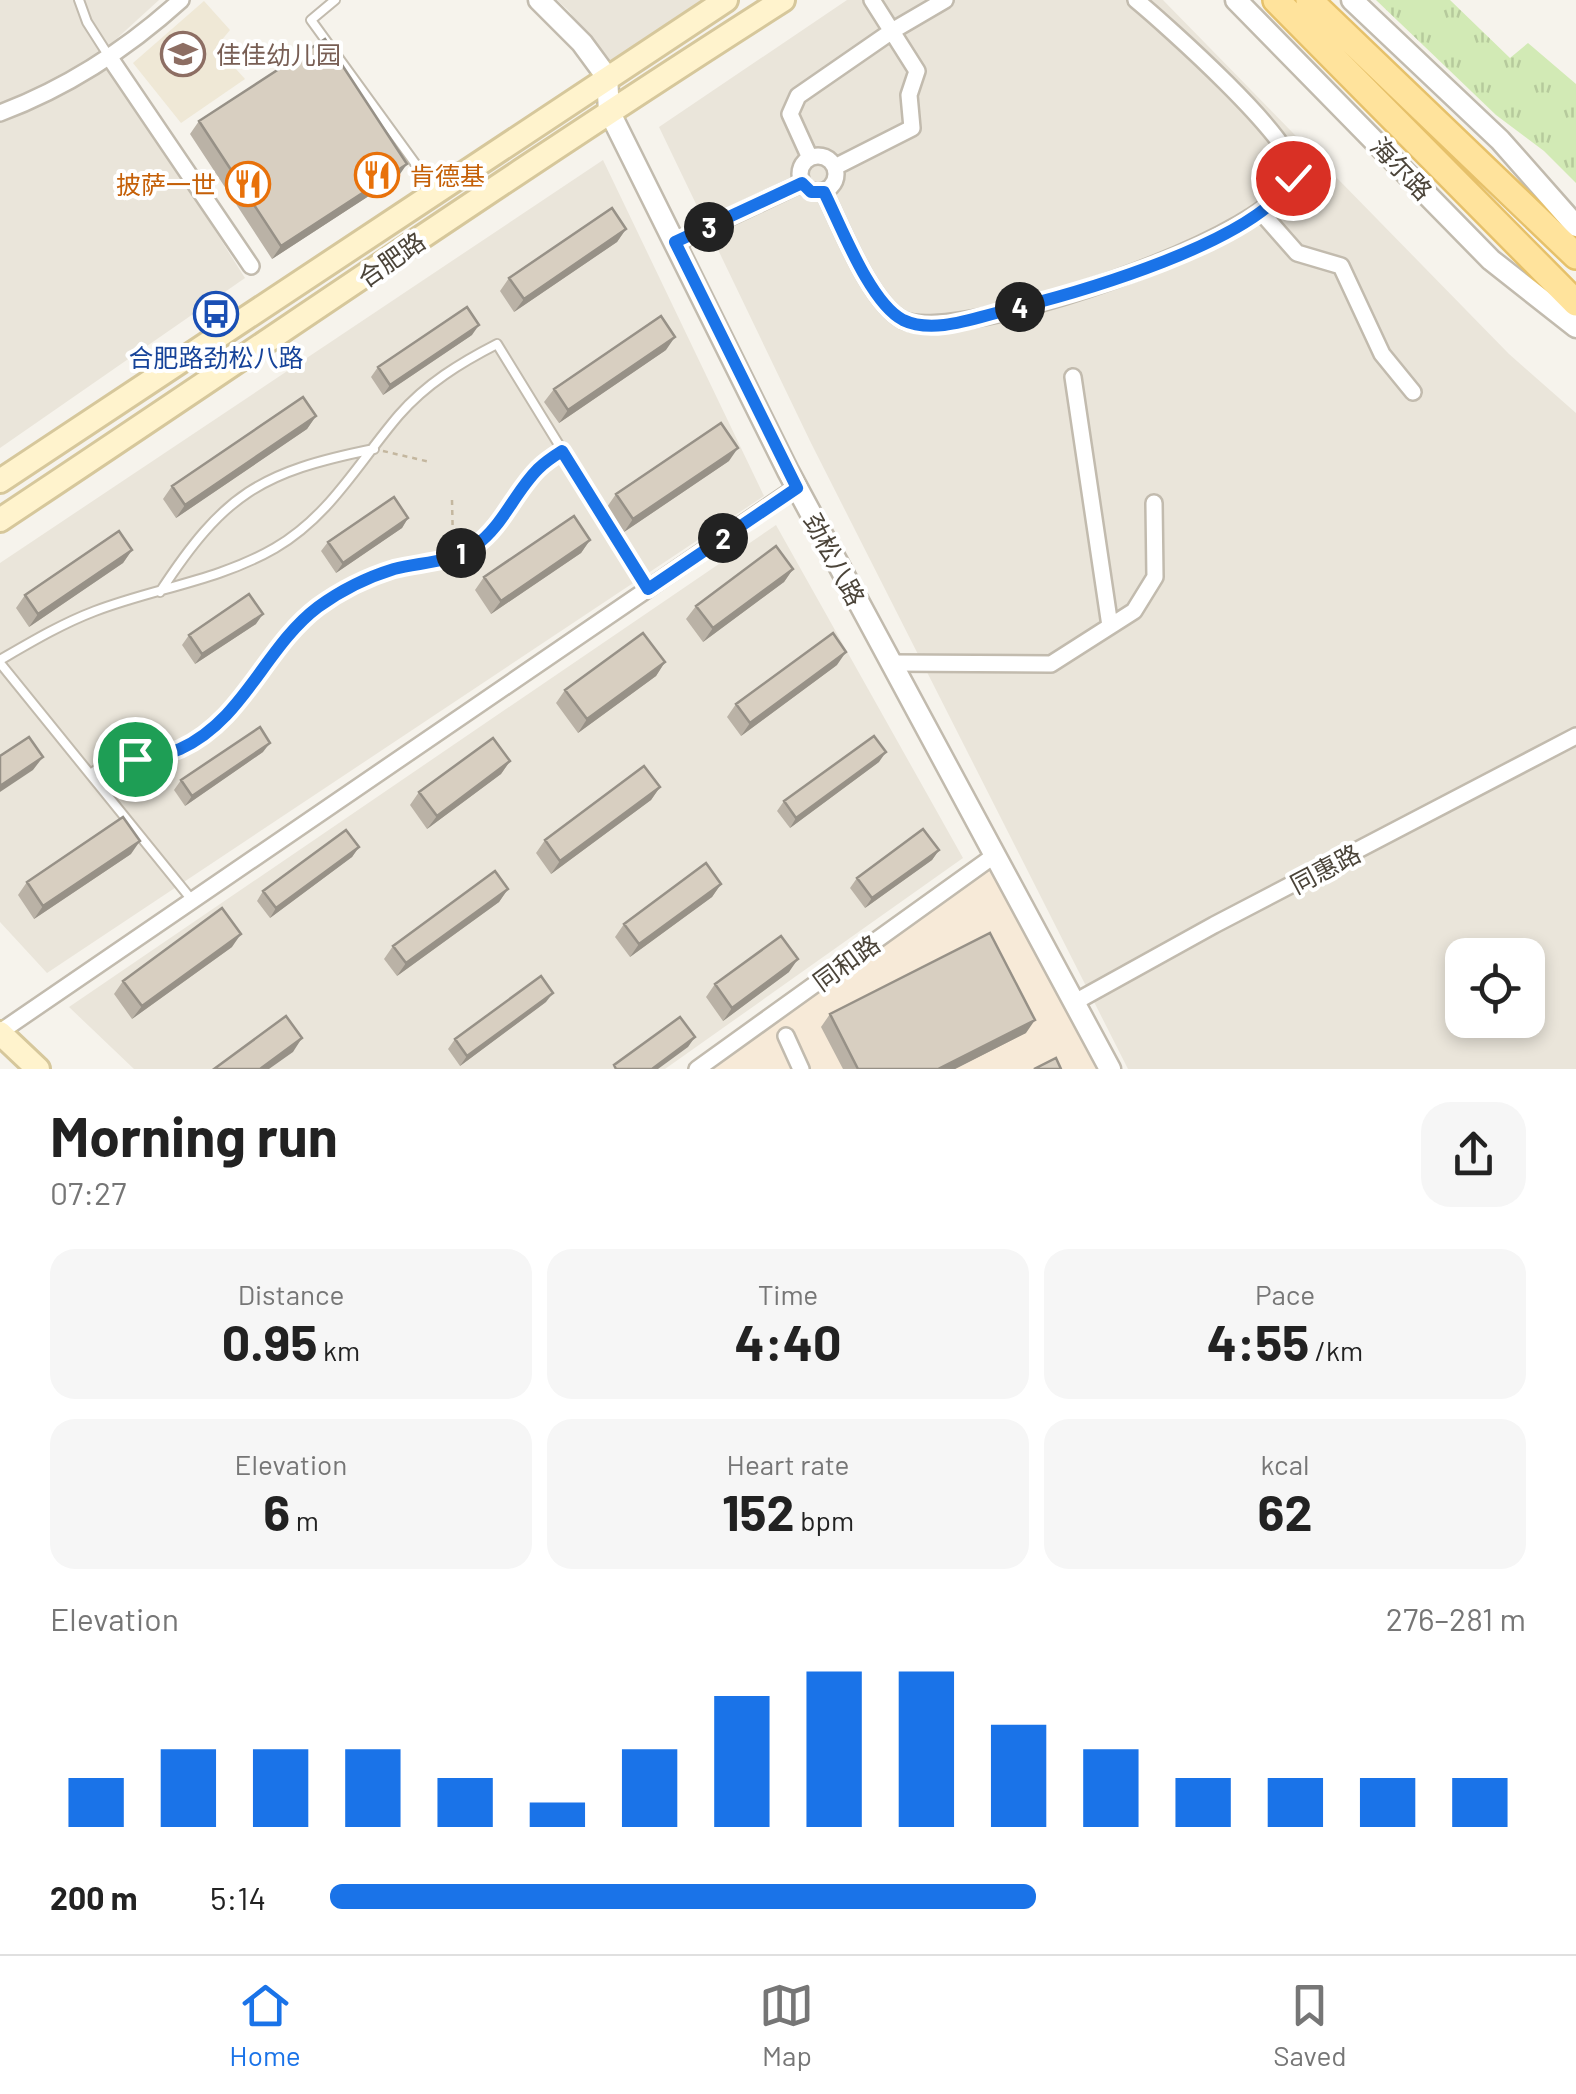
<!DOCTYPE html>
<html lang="en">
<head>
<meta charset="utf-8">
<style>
  :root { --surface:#fff; --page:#f6f6f6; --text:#222; --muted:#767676; --line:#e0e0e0; --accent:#1a73e8 }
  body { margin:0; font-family:Barlow,"Noto Sans SC",sans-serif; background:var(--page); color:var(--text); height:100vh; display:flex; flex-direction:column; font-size:38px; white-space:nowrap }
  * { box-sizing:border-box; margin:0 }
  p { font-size:32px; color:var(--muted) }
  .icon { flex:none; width:55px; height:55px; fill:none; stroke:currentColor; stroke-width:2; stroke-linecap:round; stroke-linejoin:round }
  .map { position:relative; height:1069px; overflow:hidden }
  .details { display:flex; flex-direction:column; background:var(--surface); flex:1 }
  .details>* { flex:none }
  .fabs { position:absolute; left:1445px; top:938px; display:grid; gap:20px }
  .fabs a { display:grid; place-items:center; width:100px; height:100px; border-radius:20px; background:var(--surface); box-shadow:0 5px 15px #0003; font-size:50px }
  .pin { position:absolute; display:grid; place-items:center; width:85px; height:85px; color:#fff; margin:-42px; border:5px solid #fff; border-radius:50%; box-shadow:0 2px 10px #0007 }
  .km { position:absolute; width:50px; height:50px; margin:-25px; border-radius:50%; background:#222; color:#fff; font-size:28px; line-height:50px; text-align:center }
  .round { display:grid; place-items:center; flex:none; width:105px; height:105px; border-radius:30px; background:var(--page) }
  .overview { display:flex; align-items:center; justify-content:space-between; height:170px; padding:0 50px }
  h1 { font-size:55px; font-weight:700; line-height:75px }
  .stats { display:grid; grid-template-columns:repeat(3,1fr); gap:15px; height:170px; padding:10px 50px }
  .stats div { display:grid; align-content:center; border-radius:25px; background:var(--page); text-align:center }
  .stats b { font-size:50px; font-weight:700 }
  .stats small { font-size:28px; font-weight:400 }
  .stats p { font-size:28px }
  .chart { height:280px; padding:20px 50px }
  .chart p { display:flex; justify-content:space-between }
  .chart svg { width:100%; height:180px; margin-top:10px; stroke:var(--accent); stroke-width:6 }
  ul { padding:0 50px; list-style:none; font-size:32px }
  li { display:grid; grid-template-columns:160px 120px 1fr; align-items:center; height:75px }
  li i { height:25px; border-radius:12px; background:var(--accent) }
  .tab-bar { display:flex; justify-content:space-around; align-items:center; height:140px; border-top:2px solid var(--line); background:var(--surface); font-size:28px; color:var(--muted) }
  .tab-bar a { display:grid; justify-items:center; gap:5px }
  .tab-bar .current { color:var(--accent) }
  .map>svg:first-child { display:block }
  .residential { fill:#eae5da; fill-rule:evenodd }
  .commercial { fill:#f7ead8 }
  .education { fill:#efe8d6 }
  .park { fill:url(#park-tufts) }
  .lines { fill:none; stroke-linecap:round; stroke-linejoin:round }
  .service-casing { stroke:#c2bbae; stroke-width:12 }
  .minor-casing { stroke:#c2bbae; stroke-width:20 }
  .tertiary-casing { stroke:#c2bbae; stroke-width:25 }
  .secondary-casing { stroke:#d6c79b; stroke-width:28 }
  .primary-casing { stroke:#e6c16a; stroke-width:30 }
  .path { stroke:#c4b79f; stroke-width:2.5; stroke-dasharray:5 5; stroke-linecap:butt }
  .service { stroke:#fff; stroke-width:8 }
  .minor { stroke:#fff; stroke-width:15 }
  .tertiary { stroke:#fff; stroke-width:20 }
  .secondary { stroke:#fff3cd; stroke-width:22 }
  .primary { stroke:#ffe39c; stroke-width:25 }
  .wall { fill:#bab2a6 }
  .shaded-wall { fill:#979187 }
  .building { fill:#d8cfc1; stroke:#979187; stroke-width:2.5 }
  .route-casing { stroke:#fff; stroke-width:20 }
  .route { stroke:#1a73e8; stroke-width:12 }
  .labels { text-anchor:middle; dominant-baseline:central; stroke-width:8; stroke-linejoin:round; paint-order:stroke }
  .education-label { font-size:25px; fill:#785e54; stroke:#fff; text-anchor:start }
  .street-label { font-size:25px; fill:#4b4439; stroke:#fff }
  .food-label { font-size:25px; fill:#c56008; stroke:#fff; text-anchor:start }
  .transit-label { font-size:25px; fill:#164399; stroke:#fff }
</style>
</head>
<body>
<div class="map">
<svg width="1576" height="1069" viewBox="0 0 1576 1069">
  <defs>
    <pattern id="park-tufts" width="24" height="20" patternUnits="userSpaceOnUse" patternTransform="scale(2.5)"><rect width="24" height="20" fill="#d2eab5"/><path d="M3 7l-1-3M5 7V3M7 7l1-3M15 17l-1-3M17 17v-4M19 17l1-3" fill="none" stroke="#b6ca9c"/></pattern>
  </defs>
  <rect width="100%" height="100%" fill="#f6f3ec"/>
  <path class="residential" d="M0 0H159L102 52 245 278 0 448Z
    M557 0H704L607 66 569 11Z
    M847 0H1163L1509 354 1576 413V1069H1128L811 443 659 127ZM1462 955H1528V1020H1462Z
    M603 160 764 496 47 973 0 922V563Z
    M776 525 963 858 665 1069H134L69 1007Z"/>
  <path class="commercial" d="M995 855 1099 1069H697Z"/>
  <path class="education" d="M204 1 230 30 216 47 245 79 181 123 133 63Z"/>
  <path class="park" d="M1376 0H1450L1510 58 1528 43 1576 84V183L1544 151 1496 115Z"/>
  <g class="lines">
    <defs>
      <path id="service" d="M79 0 87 22 110 58
        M335 0 311 20 433 188
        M160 592C224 494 260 472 374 449
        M0 660C31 642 61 624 95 611 155 588 218 581 275 548 330 516 358 463 399 415 426 384 460 363 497 344L647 588
        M0 663 192 900
        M90 774 102 766 179 750 212 728 232 710 297 625 320 605 358 583 392 570 453 557 474 547 497 525 540 467 563 451"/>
      <path id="minor" d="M110 58 251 266
        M0 113C69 87 127 49 181 0
        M800 174a18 18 0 1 1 36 0a18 18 0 1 1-36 0Z
        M810 158 790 114 798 96 892 31 945 0
        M835 167 912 128 909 95 917 71 872 0
        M824 192C841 226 870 303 903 320 956 346 1291 233 1294 171 1295 140 1165 24 1136 0
        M1260 211 1297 253 1341 266 1382 354 1413 392
        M675 243 802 183
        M1073 377 1110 626
        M891 663 1051 664 1134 611 1155 577 1154 503
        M1075 1002 1214 925 1576 736
        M0 1032 797 487
        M786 1036 801 1069
        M697 1069 995 855"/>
      <path id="tertiary" d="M539 0 582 43 607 77 609 111 788 471 1110 1069
        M1236 0 1491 260 1576 327
        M1352 0 1500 140 1576 226"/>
      <path id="secondary" d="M0 481 726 0
        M0 520C261 347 519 168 783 0
        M0 1033 38 1069"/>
      <path id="primary" d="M1276 0 1576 303
        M1309 0 1576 256"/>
    </defs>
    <use href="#service" class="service-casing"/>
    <use href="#minor" class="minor-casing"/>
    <use href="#tertiary" class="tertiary-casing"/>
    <use href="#secondary" class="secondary-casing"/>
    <use href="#primary" class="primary-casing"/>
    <path class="path" d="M383 451 430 462
      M452 500 453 544"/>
    <use href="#service" class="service"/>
    <use href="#minor" class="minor"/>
    <use href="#tertiary" class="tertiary"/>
    <use href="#secondary" class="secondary"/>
    <use href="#primary" class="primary"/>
  </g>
  <path class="wall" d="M199 121 398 177 272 259 190 134Z
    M626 229 617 242 514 312 500 291 509 278Z
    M472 335 383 395 371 377 378 367Z
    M666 350 559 423 544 402 554 389Z
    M316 416 307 429 176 518 163 499 172 486Z
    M729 461 624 532 607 507 616 494Z
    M408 518 402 528 336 573 321 551 328 542Z
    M590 540 581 553 491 614 475 590 484 577Z
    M132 550 123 563 29 627 16 608 25 595Z
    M793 569 784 582 703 642 686 619 696 606Z
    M256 624 195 664 182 645 189 635Z
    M665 662 656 676 578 733 556 703 565 690Z
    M837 665 741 736 727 717 736 704Z
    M263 752 185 806 174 790 181 780Z
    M510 761 501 774 427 829 410 805 419 792Z
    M879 762 790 828 777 811 784 801Z
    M660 787 651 800 551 874 536 853 545 840Z
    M359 847 352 857 270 918 257 901 263 891Z
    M939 850 932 860 865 908 850 888 857 878Z
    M131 854 34 919 18 895 27 882Z
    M721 884 712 897 630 957 615 937 624 924Z
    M508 889 499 902 397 976 384 959 393 946Z
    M232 947 132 1019 114 994 123 981Z
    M789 972 723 1021 706 997 715 984Z
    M546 1002 460 1066 448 1049 455 1039Z
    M830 1014 1026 1033 955 1069H843L821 1027Z"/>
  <path class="shaded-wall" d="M407 164 398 177 272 259 281 246Z
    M626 229 617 242 514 312 524 299Z
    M479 325 472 335 383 395 390 385Z
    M675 337 666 350 559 423 568 410Z
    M316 416 307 429 176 518 185 505Z
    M738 448 729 461 624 532 633 519Z
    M408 518 402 528 336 573 343 563Z
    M590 540 581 553 491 614 501 601Z
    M132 550 123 563 29 627 38 614Z
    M793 569 784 582 703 642 713 628Z
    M263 614 256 624 195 664 202 654Z
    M846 652 837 665 741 736 750 723Z
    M665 662 656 676 578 733 587 719Z
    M270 743 263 752 185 806 192 796Z
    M886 752 879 762 790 828 796 818Z
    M43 757 33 770 0 792V786Z
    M510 761 501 774 427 829 437 816Z
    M660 787 651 800 551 874 560 861Z
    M140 841 131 854 34 919 43 906Z
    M359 847 352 857 270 918 276 908Z
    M939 850 932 860 865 908 872 898Z
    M721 884 712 897 630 957 639 944Z
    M508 889 499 902 397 976 406 963Z
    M241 934 232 947 132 1019 142 1006Z
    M798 959 789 972 723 1021 732 1008Z
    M553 993 546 1002 460 1066 467 1056Z
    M1035 1020 1026 1033 955 1069H938Z
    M695 1037 688 1047 658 1069H652Z
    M302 1038 293 1052 269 1069H260Z"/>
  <path class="building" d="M325 39 407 164 281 246 199 121Z
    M612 208 626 229 524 299 509 278Z
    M467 307 479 325 390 385 378 367Z
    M661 316 675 337 568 410 554 389Z
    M303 397 316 416 185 505 172 486Z
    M721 423 738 448 633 519 616 494Z
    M394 497 408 518 343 563 328 542Z
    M574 516 590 540 501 601 484 577Z
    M119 531 132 550 38 614 25 595Z
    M776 546 793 569 713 628 696 606Z
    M249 594 263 614 202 654 189 635Z
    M643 633 665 662 587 719 565 690Z
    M833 633 846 652 750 723 736 704Z
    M260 727 270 743 192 796 181 780Z
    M874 736 886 752 796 818 784 801Z
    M29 737 43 757 0 786V756Z
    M493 738 510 761 437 816 419 792Z
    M644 766 660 787 560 861 545 840Z
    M123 817 140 841 43 906 27 882Z
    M923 829 939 850 872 898 857 878Z
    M346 830 359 847 276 908 263 891Z
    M706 863 721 884 639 944 624 924Z
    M495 871 508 889 406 963 393 946Z
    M222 908 241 934 142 1006 123 981Z
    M990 933 1035 1020 938 1069H858L830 1014Z
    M781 936 798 959 732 1008 715 984Z
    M541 976 553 993 467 1056 455 1039Z
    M286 1016 302 1038 260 1069H214Z
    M680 1017 695 1037 652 1069H616L614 1065Z
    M1056 1058 1061 1069H1034Z"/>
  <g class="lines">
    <defs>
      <path id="route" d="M135 759C149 756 167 755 180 749 244 720 265 647 318 607 340 591 368 577 394 569 421 562 451 563 475 546 503 526 514 493 538 469 545 462 554 456 562 451L648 589 797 488 675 242 802 183 811 192H824C841 226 870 303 903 320 934 335 977 317 1008 310 1077 293 1259 242 1293 178"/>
    </defs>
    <use href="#route" class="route-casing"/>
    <use href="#route" class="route"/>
  </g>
  <defs>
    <symbol id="school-ring" viewBox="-11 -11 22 22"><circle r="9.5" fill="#fff" stroke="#8d6e63" stroke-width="1.5"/><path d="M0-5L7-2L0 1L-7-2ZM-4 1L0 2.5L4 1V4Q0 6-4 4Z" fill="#8d6e63"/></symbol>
    <symbol id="restaurant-ring" viewBox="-11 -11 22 22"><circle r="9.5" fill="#fff" stroke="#e8710a" stroke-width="1.5"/><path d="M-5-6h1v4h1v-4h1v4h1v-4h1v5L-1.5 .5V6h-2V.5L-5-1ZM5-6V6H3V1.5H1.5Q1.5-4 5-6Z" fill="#e8710a"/></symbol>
    <symbol id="bus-ring" viewBox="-11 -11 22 22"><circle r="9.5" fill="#fff" stroke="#1a4fb4" stroke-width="1.5"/><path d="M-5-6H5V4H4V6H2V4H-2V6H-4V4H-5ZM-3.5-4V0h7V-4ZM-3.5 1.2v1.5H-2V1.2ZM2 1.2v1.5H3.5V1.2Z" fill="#1a4fb4"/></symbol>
  </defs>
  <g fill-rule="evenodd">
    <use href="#school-ring" x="158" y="29" width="50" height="50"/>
    <use href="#restaurant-ring" x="352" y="150" width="50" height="50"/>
    <use href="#restaurant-ring" x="223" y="159" width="50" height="50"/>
    <use href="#bus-ring" x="191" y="289" width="50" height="50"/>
  </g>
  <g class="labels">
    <g class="education-label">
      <text x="216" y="54">佳佳幼儿园</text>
    </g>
    <g class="street-label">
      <text transform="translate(1402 168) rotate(46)">海尔路</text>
      <text transform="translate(391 259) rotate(-35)">合肥路</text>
      <text transform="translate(835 559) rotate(62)">劲松八路</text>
      <text transform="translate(1325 868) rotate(-28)">同惠路</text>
      <text transform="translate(846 962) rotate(-36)">同和路</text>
    </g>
    <g class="food-label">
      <text x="410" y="175">肯德基</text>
      <text x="216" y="184" text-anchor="end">披萨一世</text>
    </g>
    <g class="transit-label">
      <text x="216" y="357">合肥路劲松八路</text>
    </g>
  </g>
</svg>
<div class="fabs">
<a><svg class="icon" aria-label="locate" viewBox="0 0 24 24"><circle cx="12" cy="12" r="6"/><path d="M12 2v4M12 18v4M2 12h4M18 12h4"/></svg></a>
</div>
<div class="pin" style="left:135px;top:759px;background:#1e9e55"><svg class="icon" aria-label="arrive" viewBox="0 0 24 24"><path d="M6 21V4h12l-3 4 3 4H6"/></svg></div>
<div class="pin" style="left:1293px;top:178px;background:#d93025"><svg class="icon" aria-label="check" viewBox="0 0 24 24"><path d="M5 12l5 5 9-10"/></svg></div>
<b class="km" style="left:461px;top:553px">1</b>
<b class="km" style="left:723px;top:538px">2</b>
<b class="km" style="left:709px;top:227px">3</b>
<b class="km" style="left:1020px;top:307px">4</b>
</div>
<section class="details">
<div class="overview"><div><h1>Morning run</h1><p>07:27</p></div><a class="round"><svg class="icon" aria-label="share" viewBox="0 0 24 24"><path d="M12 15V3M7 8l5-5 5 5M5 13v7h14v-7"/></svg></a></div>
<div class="stats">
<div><p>Distance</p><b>0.95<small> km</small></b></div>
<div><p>Time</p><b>4:40</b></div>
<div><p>Pace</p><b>4:55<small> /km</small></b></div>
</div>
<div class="stats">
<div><p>Elevation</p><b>6<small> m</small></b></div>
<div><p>Heart rate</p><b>152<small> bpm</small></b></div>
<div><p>kcal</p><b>62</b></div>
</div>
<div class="chart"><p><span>Elevation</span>276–281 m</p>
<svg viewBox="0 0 160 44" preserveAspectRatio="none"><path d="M5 44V32M15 44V25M25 44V25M35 44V25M45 44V32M55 44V38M65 44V25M75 44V12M85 44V6M95 44V6M105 44V19M115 44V25M125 44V32M135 44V32M145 44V32M155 44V32"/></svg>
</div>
<ul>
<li><b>200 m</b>5:14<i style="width:59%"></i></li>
</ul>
</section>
<nav class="tab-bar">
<a class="current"><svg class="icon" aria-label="home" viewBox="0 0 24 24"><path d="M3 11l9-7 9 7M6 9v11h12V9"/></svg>Home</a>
<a><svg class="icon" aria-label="map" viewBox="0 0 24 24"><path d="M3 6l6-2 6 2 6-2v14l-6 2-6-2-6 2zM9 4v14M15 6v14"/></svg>Map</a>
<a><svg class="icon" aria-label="saved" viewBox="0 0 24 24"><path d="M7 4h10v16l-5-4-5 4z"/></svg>Saved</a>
</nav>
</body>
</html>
